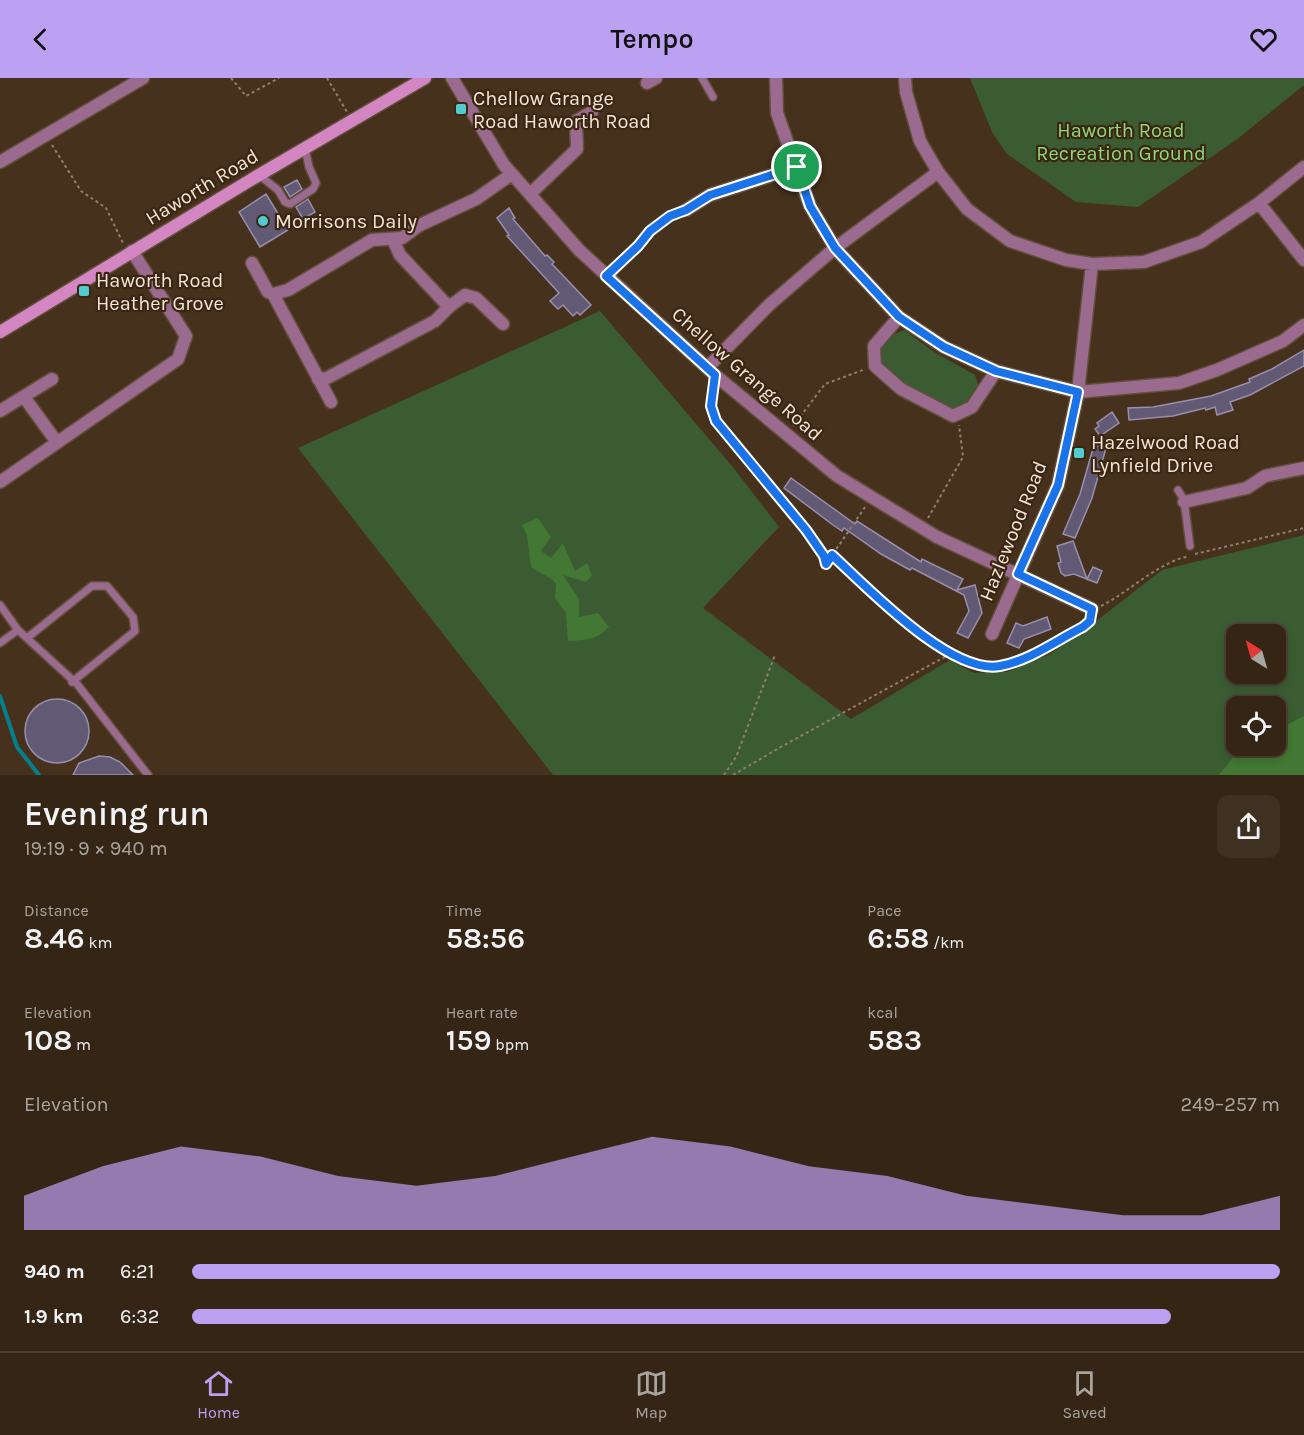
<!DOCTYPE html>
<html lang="en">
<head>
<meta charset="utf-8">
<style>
  :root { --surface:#342515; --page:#3f3122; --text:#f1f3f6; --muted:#a9a5a0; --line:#4e4234; --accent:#bca0f2 }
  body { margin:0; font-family:Karla,sans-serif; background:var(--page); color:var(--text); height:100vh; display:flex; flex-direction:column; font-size:22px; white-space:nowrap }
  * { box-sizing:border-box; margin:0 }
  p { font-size:20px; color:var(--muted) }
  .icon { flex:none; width:33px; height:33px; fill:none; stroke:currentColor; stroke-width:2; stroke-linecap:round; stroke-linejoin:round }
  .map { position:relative; height:697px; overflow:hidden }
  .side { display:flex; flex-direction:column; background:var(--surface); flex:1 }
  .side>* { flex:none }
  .needle { width:39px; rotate:323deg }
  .controls { position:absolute; left:1226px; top:546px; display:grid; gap:12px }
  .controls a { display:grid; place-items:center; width:60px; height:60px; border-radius:12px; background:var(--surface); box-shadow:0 3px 9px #0003,0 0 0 2px var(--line); font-size:30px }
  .pin { position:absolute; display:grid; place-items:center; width:51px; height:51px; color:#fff; margin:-26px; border:3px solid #fff; border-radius:50%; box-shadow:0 2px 6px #0007 }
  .round { display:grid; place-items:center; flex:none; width:63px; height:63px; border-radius:12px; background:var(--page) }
  .overview { display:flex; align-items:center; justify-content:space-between; height:102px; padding:0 24px }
  h1 { font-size:33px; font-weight:600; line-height:45px }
  .metrics { display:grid; grid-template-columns:repeat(3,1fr); gap:9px; height:102px; padding:6px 24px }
  .metrics div { display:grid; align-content:center }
  .metrics b { font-size:30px; font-weight:600 }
  .metrics small { font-size:16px; font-weight:400 }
  .metrics p { font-size:16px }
  .chart { height:168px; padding:12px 24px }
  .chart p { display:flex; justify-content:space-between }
  .chart svg { width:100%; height:108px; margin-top:6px; fill:var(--accent); opacity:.7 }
  ul { padding:0 24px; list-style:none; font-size:20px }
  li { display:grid; grid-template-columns:96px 72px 1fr; align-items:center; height:45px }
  li i { height:15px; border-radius:8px; background:var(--accent) }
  header { display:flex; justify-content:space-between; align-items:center; height:78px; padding:0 24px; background:var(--accent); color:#111; font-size:27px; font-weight:600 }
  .dock { display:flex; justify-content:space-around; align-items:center; height:84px; border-top:2px solid var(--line); background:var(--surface); font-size:16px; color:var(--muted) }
  .dock a { display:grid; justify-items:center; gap:3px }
  .dock .active { color:var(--accent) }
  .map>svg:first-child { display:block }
  .green { fill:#3b5c32; fill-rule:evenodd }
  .forest { fill:#427833 }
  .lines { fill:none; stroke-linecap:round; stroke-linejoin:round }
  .stream { stroke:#02808d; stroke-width:4 }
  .building { fill:#625975; stroke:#988fae; stroke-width:1.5 }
  .service-casing { stroke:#624e3a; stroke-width:10 }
  .minor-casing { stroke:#624e3a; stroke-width:15 }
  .secondary-casing { stroke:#624e3a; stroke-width:15 }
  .path { stroke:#917e6d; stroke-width:2; stroke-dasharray:3 3; stroke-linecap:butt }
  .service { stroke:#9a6a8f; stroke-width:7 }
  .minor { stroke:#9a6a8f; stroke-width:12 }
  .secondary { stroke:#d386c2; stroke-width:12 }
  .route-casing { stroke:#fff; stroke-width:12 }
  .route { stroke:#1a73e8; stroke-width:8 }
  .poi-dot { fill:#52cdcf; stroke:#3b2612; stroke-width:2 }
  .labels { text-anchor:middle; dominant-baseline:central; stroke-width:4.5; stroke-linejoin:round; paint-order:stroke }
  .poi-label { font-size:20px; fill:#f4e5d9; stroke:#3b2612; text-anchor:start }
  .park-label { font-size:20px; fill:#8ed97a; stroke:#3b2612 }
  .street-label { font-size:20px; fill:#f4e5d9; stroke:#3b2612 }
</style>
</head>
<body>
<header><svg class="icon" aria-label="back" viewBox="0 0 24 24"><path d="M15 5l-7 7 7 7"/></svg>Tempo<svg class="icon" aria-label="heart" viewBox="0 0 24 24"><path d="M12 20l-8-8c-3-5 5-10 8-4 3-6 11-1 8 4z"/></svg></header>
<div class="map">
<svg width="1304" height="697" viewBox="0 0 1304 697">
  <rect width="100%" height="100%" fill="#46311c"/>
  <path class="green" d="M970 0H1304V7L1236 62 1138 129 1076 124 1007 76 992 54Z
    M600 233 732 388 779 449 703 530 851 641 950 582 974 595 1007 594 1050 576 1095 544 1162 492 1304 457V697H553L298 370ZM1236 556H1275V596H1236ZM1236 628H1275V668H1236Z
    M904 252 934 274 975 297 979 309 968 326 953 333 905 306 880 286V269L890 258Z"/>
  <path class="forest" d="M538 440 551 459 541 473 551 480 563 465 575 493 587 485 592 497 586 504 563 497 579 521V539L598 535 609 549C597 562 585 562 568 563L566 535 555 520 556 506 553 502 531 489 527 457 522 447Z
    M1304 638V697H1219L1235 677 1252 668H1275V653Z"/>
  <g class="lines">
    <path class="stream" d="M0 618 17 669 39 697"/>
  </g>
  <path class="building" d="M297 102 302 111 290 119 284 109Z
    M266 116 288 152 260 169 239 134Z
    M308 121 315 134 303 141 296 129Z
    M509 130 515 140 513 141 526 156 545 178 547 177 554 184 552 186 591 227 580 237 577 234 573 238 563 227 558 231 550 223 559 215 507 158 509 157 497 140Z
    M1304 272V288L1250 317 1230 324 1233 332 1217 337 1215 329 1206 332 1205 330 1173 338 1129 342 1128 330 1153 329 1211 318 1250 304 1249 301 1272 291Z
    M1112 334 1119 345 1100 358 1095 351 1099 348 1097 345Z
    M1094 367 1106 370 1092 420 1075 460 1063 456 1080 416Z
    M791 400 855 446 857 443 921 484 922 481 963 501 957 512 975 507 982 535 968 560 957 555 969 533 964 517 912 490 910 492 881 476 844 450 842 453 833 447 784 410Z
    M1073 463 1087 501 1093 489 1102 493 1097 505 1074 496 1065 498 1061 495 1058 485 1061 484 1057 468Z
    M1047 539 1051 551 1024 561 1019 570 1007 565 1016 545 1023 548Z
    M25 653a32 32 0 1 1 64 0a32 32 0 1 1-64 0Z
    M99 678 110 679 120 684 133 697H73L79 685Z"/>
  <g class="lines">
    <defs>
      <path id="service" d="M702 0 713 19
        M259 97 278 112 285 124 290 126 313 111 316 105 309 89 305 70
        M715 297 711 328 716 343 806 452 824 478 826 486
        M1178 412 1184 422 1190 468
        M0 527 18 552 77 606 148 697
        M27 560 92 508H107L133 539 135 553 72 604
        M0 565 18 552"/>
      <path id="minor" d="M452 0 504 87 579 172 715 297 837 398 937 459 1092 531
        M776 0 777 35 810 128 835 170 899 239 944 269 996 293 1078 314 1179 305 1217 292 1283 263 1304 247
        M905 0 906 14 920 63 938 94 967 131 1010 163 1066 182 1092 186 1144 184 1201 164 1259 125 1304 89
        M647 5 656 0
        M0 84 143 0
        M530 116 577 71 576 43 592 34
        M1259 125 1304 182
        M686 132 710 117 797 89
        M252 185 268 214 273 216
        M449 229 465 217 476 220 503 246
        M899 239 874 268 875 288 901 311 953 338 972 329 996 293
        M707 290 769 227 835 170 938 94
        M318 301 327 300 435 243 449 229 400 177 393 162
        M24 319 56 363
        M331 324 273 216 288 212 372 162 402 160 420 147 476 121 512 96
        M0 333 52 301
        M0 404 178 281 186 258 132 173
        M1184 424 1247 410 1265 398 1304 390
        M992 556 1058 407 1078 314 1092 186"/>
      <path id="secondary" d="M0 254 259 97 425 0"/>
    </defs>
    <use href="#service" class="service-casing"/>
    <use href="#minor" class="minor-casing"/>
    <use href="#secondary" class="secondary-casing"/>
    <path class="path" d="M231 0 246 18 279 0
      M327 0 347 34
      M52 67 81 113 106 130 123 165
      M615 189 638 168 650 153 675 136
      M793 348 825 306 863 292
      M928 440 963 379 959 347
      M833 476 865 429
      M1195 476 1304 450
      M834 479 905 543 949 576
      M1101 528C1131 513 1155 486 1189 478
      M724 697 736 679 775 577
      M733 697 779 670 950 576C961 580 974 587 986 588 1016 591 1057 562 1083 549L1090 542"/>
    <use href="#service" class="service"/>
    <use href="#minor" class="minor"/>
    <use href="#secondary" class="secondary"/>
  </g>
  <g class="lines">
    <defs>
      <path id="route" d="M797 89 810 128 835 170 899 239 944 269 996 293 1078 314 1058 407 1018 496 1092 531 1090 543 1083 549C1057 562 1029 583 1000 588 950 597 867 509 832 477L826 486 824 478 806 452 716 343 711 328 715 297 606 198 638 168 650 153 670 138 686 132 710 117Z"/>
    </defs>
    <use href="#route" class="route-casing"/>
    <use href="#route" class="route"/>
  </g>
  <g class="poi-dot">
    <rect x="455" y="25" width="12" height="12" rx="3"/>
    <circle cx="263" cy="143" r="6"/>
    <rect x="78" y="207" width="12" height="12" rx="3"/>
    <rect x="1073" y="369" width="12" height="12" rx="3"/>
  </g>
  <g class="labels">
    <g class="poi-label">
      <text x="473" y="20">Chellow Grange<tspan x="473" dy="23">Road Haworth Road</tspan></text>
      <text x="275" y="143">Morrisons Daily</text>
      <text x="96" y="202">Haworth Road<tspan x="96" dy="23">Heather Grove</tspan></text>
      <text x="1091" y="364">Hazelwood Road<tspan x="1091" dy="23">Lynfield Drive</tspan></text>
    </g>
    <g class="park-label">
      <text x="1121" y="52">Haworth Road<tspan x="1121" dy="23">Recreation Ground</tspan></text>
    </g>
    <g class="street-label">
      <text transform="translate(202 109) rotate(-31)">Haworth Road</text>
      <text transform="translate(747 296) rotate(41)">Chellow Grange Road</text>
      <text transform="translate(1013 453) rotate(-68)">Hazlewood Road</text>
    </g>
  </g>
</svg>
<div class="controls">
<a><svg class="needle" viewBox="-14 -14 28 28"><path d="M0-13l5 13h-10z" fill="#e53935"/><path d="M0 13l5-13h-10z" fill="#a9a5a0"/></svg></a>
<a><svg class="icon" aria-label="locate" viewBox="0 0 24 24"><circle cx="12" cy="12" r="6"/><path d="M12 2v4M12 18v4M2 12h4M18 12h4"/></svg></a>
</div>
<div class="pin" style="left:797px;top:89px;background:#1e9e55"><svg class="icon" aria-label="arrive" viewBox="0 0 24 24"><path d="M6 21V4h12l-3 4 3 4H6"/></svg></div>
</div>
<section class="side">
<div class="overview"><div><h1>Evening run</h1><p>19:19 · 9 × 940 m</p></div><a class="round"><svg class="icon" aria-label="share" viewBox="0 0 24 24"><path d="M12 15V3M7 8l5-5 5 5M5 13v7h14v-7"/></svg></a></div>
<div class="metrics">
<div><p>Distance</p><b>8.46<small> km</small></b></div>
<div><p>Time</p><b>58:56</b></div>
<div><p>Pace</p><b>6:58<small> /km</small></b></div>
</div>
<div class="metrics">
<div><p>Elevation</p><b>108<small> m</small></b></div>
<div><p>Heart rate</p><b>159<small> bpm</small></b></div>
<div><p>kcal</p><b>583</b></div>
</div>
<div class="chart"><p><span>Elevation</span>249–257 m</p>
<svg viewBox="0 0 160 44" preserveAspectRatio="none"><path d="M0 44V30L10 18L20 10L30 14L40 22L50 26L60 22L70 14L80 6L90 10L100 18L110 22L120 30L130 34L140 38L150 38L160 30V44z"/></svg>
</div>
<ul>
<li><b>940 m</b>6:21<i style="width:100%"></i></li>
<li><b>1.9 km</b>6:32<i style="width:90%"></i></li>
</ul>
</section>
<nav class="dock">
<a class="active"><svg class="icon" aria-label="home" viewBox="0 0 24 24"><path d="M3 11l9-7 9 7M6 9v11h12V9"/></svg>Home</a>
<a><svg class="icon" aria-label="map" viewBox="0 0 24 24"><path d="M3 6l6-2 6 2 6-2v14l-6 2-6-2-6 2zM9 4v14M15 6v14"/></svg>Map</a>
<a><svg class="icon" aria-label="saved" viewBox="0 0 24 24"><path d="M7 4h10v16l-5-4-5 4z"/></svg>Saved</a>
</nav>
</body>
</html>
